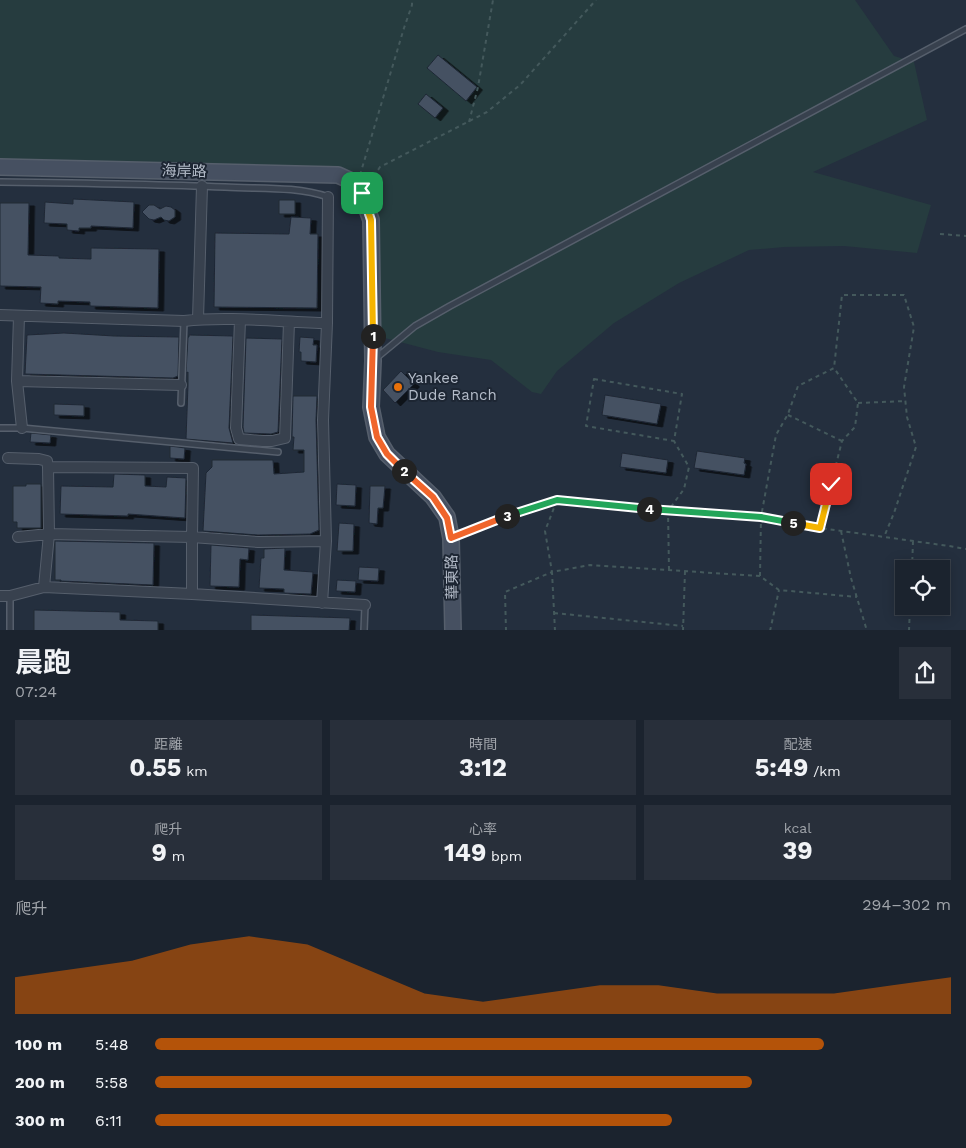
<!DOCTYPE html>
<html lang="zh-TW">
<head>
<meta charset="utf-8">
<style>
  :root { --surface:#1b232e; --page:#282f3a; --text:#f1f3f6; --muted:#a0a4aa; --line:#39404a; --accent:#b45309 }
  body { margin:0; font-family:"Work Sans","Noto Sans TC",sans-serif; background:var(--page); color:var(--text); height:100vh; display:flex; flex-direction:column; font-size:19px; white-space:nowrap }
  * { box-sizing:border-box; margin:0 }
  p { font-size:16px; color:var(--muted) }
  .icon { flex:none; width:28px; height:28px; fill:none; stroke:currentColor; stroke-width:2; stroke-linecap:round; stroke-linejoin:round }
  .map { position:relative; height:630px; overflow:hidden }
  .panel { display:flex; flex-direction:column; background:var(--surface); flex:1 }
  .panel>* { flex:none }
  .controls { position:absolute; left:895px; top:560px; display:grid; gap:10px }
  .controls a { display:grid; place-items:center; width:55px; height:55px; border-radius:0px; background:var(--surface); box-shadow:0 2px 12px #0003,0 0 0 1px var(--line); font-size:25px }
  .pin { position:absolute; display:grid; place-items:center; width:42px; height:42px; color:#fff; margin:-21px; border-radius:10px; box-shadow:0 2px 8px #0006 }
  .km { position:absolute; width:25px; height:25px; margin:-12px; border-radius:50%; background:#222; color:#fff; font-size:14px; line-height:25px; text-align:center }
  .round { display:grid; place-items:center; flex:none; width:52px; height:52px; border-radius:0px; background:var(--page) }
  .headline { display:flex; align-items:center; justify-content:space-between; height:85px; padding:0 15px }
  h1 { font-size:28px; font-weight:700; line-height:38px }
  .metrics { display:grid; grid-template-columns:repeat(3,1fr); gap:8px; height:85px; padding:5px 15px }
  .metrics div { display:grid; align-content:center; border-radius:0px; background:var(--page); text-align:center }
  .metrics b { font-size:25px; font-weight:700 }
  .metrics small { font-size:14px; font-weight:400 }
  .metrics p { font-size:14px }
  .chart { height:140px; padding:10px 15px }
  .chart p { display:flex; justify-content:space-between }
  .chart svg { width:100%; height:90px; margin-top:5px; fill:var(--accent); opacity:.7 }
  ul { padding:0 15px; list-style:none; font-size:16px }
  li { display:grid; grid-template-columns:80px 60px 1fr; align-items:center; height:38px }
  li i { height:12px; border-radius:6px; background:var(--accent) }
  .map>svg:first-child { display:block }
  .green { fill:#263c3f }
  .building { fill:#455162; stroke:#1f2835; filter:url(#shadow) }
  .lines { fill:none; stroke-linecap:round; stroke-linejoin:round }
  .lane-casing { stroke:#565f6c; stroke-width:8 }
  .street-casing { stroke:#565f6c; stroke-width:12 }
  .secondary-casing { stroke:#565f6c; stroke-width:18 }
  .path { stroke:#44595c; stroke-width:2; stroke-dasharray:4 4; stroke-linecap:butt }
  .lane { stroke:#38414e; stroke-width:5 }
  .street { stroke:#38414e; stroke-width:10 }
  .secondary { stroke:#465061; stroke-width:15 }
  .split-1-casing { stroke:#fff; stroke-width:10 }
  .split-2-casing { stroke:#fff; stroke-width:10 }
  .split-3-casing { stroke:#fff; stroke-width:10 }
  .split-4-casing { stroke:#fff; stroke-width:10 }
  .split-5-casing { stroke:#fff; stroke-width:10 }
  .split-6-casing { stroke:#fff; stroke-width:10 }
  .split-1 { stroke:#f5b400; stroke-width:6 }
  .split-2 { stroke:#f0652b; stroke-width:6 }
  .split-3 { stroke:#f0652b; stroke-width:6 }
  .split-4 { stroke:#22a559; stroke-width:6 }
  .split-5 { stroke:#22a559; stroke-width:6 }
  .split-6 { stroke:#f5b400; stroke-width:6 }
  .food-dot { fill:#e8710a; stroke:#1d2633; stroke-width:2 }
  .labels { text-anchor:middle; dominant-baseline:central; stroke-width:4; stroke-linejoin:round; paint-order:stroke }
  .street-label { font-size:15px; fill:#b4bcc9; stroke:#1d2633 }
  .poi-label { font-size:15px; fill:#b4bcc9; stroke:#1d2633; text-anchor:start }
</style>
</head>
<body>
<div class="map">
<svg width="966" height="631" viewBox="0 0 966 631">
  <defs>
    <filter id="shadow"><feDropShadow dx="5.5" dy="3" stdDeviation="0" flood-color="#0009"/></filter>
  </defs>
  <rect width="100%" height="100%" fill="#242f3e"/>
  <path class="green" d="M0 0H855L894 56 914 62 927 120 813 172 931 205 917 253 844 246 784 247 749 250 679 283 614 323 557 371 541 394 532 392 491 360 438 352 381 337 378 215 373 193 351 171 0 160Z"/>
  <path class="building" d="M438 55 477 87 466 101 427 68Z
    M426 94 443 108 435 118 418 104Z
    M73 199 134 202 133 228 91 226V228H79V231L67 230V224L44 223 45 202 73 204Z
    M279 200H295V214H279Z
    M0 203H29L28 255 59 256V258L91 259V248L159 249 158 308 90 306V302L58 301V304L40 303 41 287 0 286Z
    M149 205H154L160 209 166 206 171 207 175 210V217L169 221 164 220 161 217 154 220 149 219 142 212Z
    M291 217 311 218 310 234H318L317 308 214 307 215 233 289 234Z
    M64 333 114 336 179 337 178 376 173 378 25 374 27 335Z
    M189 335 233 336 229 428 233 443 186 439 188 385V372L186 373 188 337H189Z
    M300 337 314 338 313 345H317L316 362 301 361V352H299Z
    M246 338 282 339 278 432 271 434 244 433 243 427Z
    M401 371 414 384 395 403 383 390Z
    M605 395 661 404 657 424 602 415Z
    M293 396H317L316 420 319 530 310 534 258 535 203 531 206 473 212 467V460H273L274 474 304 472V450H293L294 437H292Z
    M54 404 84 405V416L54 415Z
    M31 433 51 435 50 443 30 442Z
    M170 446 185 448 184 459 170 458Z
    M697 451 745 458 744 463 746 464 744 475 694 468Z
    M622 453 668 460 666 473 620 467Z
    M114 474 145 475V486L166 487 167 477 186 478 185 518 128 514V516L60 514 61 486 113 487Z
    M26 484H41V528H17V522H13V486H26Z
    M337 484 356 485 355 506 336 505Z
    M370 486H385L383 508H378L377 524 369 523Z
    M339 523 354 524 353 551H337Z
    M55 541 154 543 153 585 61 581V580H55Z
    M211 545 249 548 248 560 240 559 239 587 210 586Z
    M285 548 284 570 313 572 311 594 284 593V589L259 588 261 558H264V549Z
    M359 567 379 568 378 581 358 580Z
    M337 580 356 581 355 592 336 591Z
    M34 610 120 612V620L158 621V631H34Z
    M251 615 350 618 349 631H251Z"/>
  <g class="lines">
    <defs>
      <path id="lane" d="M0 182C75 183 150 184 225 187 259 189 296 186 328 197
        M375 359 415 326 450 306 966 29
        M181 403 184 321
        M0 428H22L278 452
        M10 596V631
        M364 631 365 605"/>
      <path id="street" d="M0 315 184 321C229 316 281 322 327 323
        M19 316 17 381 22 428
        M198 319 202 186
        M240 320 236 428 239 439 263 441H272L285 438 289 322
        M17 381 181 385
        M8 458 39 459 47 461 48 467 49 534 44 587
        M48 467 193 468 192 537V594
        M18 537 49 534 192 537 258 542 326 541
        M0 596H10L44 587 192 594 365 605
        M322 603 326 541 323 420 327 323 328 197"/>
      <path id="secondary" d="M0 167 338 175 349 180 361 193 371 220 373 361 371 407 377 437 387 454 433 497 447 517 451 538 453 631"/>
    </defs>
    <use href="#lane" class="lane-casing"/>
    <use href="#street" class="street-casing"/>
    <use href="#secondary" class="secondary-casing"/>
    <path class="path" d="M469 122 478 87 493 0
      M360 175 404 28 412 5V0
      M369 183 380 167 487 112 520 85 596 0
      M940 234 966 236
      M594 379 682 394 674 441 586 426Z
      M858 403 905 401
      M788 415 842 441
      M820 528 842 441 855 427 858 403 834 368
      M841 531 851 578 867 631
      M462 533 489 523 557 500 668 511 761 517 820 528 949 546 966 549
      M912 569 913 541
      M669 570 668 511 684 489 689 467 674 441
      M760 576 761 517 776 435 788 414 798 386 834 368 842 295H904L914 327 904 387 907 417 916 447 894 513 884 537
      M554 613 683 626
      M506 631 505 592 552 572 545 531 557 500
      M555 631 552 572 590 565 760 576 779 590 857 597
      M683 631 685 571
      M770 631 779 590
      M909 631 910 606"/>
    <use href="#lane" class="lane"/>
    <use href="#street" class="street"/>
    <use href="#secondary" class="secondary"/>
  </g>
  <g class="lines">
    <defs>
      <path id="split-1" d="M362 193 371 220 373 336"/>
      <path id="split-2" d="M373 336 371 407 377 437 387 454 404 471"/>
      <path id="split-3" d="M404 471 433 497 447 518 451 538 507 516"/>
      <path id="split-4" d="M507 516 557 500 649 509"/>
      <path id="split-5" d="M649 509 761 517 793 523"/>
      <path id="split-6" d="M793 523 820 528 831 484"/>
    </defs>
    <use href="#split-1" class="split-1-casing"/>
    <use href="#split-2" class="split-2-casing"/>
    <use href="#split-3" class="split-3-casing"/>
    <use href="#split-4" class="split-4-casing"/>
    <use href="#split-5" class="split-5-casing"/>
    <use href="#split-6" class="split-6-casing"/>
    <use href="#split-1" class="split-1"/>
    <use href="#split-2" class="split-2"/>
    <use href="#split-3" class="split-3"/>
    <use href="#split-4" class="split-4"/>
    <use href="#split-5" class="split-5"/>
    <use href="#split-6" class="split-6"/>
  </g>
  <circle class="food-dot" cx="398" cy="387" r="5"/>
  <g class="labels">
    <g class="street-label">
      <text transform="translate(184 171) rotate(1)">海岸路</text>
      <text transform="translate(452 577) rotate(-91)">華東路</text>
    </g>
    <g class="poi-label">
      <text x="408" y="378">Yankee<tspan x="408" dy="17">Dude Ranch</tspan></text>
    </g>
  </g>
</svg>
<div class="controls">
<a><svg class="icon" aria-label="locate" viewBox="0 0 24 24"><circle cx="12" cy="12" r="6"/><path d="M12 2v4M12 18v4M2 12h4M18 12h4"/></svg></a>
</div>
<div class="pin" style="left:362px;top:193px;background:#1e9e55"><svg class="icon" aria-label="arrive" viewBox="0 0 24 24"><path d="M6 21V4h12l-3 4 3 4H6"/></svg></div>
<div class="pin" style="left:831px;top:484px;background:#d93025"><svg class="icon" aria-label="check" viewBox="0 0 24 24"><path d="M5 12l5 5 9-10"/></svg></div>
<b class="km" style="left:373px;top:336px">1</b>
<b class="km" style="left:404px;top:471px">2</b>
<b class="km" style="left:507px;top:516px">3</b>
<b class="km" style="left:649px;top:509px">4</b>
<b class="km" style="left:793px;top:523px">5</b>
</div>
<section class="panel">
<div class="headline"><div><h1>晨跑</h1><p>07:24</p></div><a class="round"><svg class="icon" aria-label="share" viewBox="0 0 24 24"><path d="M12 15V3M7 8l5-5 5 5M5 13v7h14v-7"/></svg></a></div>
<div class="metrics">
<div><p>距離</p><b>0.55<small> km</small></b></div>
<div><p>時間</p><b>3:12</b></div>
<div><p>配速</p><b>5:49<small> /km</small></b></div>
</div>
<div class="metrics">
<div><p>爬升</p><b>9<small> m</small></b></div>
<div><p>心率</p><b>149<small> bpm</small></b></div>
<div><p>kcal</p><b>39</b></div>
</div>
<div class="chart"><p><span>爬升</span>294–302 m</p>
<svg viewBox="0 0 160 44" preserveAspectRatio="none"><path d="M0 44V26L10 22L20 18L30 10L40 6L50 10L60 22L70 34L80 38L90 34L100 30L110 30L120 34L130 34L140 34L150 30L160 26V44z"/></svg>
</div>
<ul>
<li><b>100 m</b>5:48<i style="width:84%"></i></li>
<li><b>200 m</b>5:58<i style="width:75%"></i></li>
<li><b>300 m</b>6:11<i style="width:65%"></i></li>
</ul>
</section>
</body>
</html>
